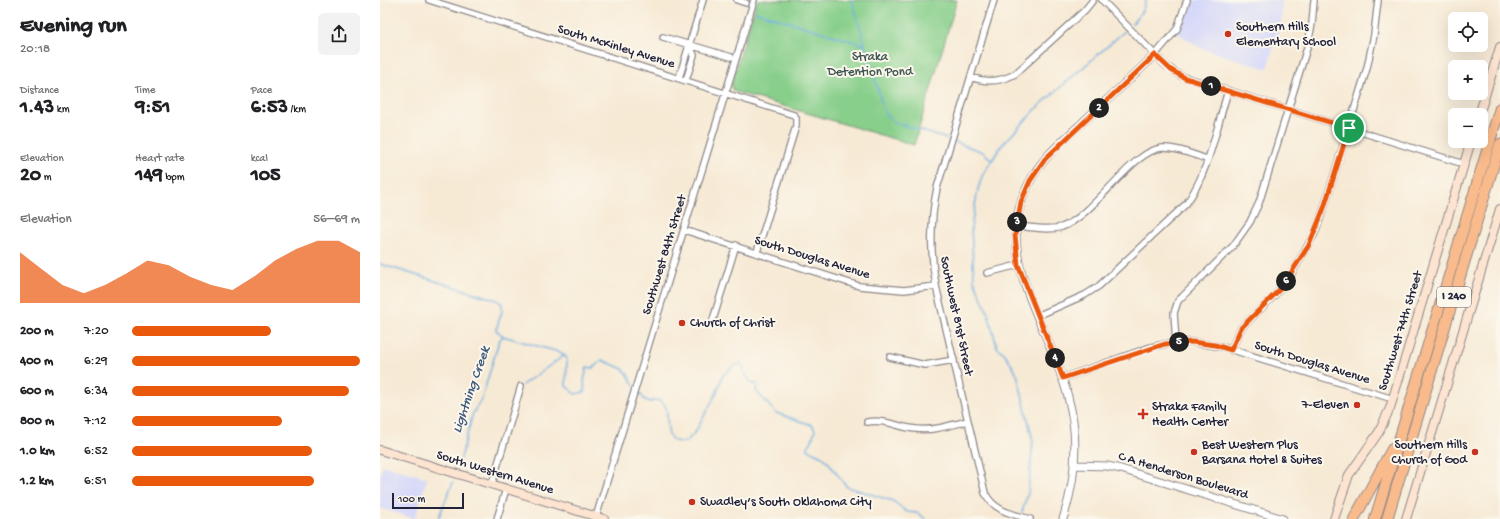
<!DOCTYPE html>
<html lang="en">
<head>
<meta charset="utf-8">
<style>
  :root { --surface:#fff; --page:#f2f2f2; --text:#202124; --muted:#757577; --accent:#ea580c }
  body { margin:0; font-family:"Gochi Hand",sans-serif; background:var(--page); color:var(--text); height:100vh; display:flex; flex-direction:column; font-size:15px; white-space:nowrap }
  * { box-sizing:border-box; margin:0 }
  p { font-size:13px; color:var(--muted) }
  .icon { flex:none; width:22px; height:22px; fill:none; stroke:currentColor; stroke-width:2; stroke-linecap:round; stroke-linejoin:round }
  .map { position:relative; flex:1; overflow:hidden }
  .sheet { display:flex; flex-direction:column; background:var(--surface); width:380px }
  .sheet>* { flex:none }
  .buttons { position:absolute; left:1068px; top:12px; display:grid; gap:8px }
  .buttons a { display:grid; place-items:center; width:40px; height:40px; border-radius:6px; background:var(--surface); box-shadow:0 4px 16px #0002; font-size:20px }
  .scale { position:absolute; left:12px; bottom:10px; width:72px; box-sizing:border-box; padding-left:4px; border:2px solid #22223b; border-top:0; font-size:11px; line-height:14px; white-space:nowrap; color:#22223b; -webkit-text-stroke:3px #fbf7ec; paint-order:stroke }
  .pin { position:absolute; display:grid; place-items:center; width:34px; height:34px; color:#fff; margin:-17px; border:2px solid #fff; border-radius:50%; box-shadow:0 1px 4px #0007 }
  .km { position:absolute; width:20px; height:20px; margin:-10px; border-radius:50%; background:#222; color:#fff; font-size:11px; line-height:20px; text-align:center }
  .round { display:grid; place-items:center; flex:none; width:42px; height:42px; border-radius:6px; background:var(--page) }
  .headline { display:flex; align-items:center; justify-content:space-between; height:68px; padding:0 20px }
  h1 { font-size:22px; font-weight:700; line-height:30px }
  .metrics { display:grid; grid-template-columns:repeat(3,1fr); gap:6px; height:68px; padding:4px 20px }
  .metrics div { display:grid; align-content:center }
  .metrics b { font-size:20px; font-weight:700 }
  .metrics small { font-size:11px; font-weight:400 }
  .metrics p { font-size:11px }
  .chart { height:112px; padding:8px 20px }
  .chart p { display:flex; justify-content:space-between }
  .chart svg { width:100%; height:72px; margin-top:4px; fill:var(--accent); opacity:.7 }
  ul { padding:0 20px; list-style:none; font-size:13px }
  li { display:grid; grid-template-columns:64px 48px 1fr; align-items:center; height:30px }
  li i { height:10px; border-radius:5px; background:var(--accent) }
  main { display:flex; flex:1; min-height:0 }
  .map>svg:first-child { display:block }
  .built { fill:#d5d8f9 }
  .green { fill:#88cf8b; stroke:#557863 }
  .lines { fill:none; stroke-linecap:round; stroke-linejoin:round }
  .stream { stroke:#6aaddf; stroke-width:1.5 }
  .minor-casing { stroke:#8c8688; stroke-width:8 }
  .tertiary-casing { stroke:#8c8688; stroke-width:9 }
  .secondary-casing { stroke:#8c8688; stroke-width:10 }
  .motorway-casing { stroke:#8c8688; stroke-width:12 }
  .minor { stroke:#fff; stroke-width:5.5 }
  .tertiary { stroke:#fff; stroke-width:7 }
  .secondary { stroke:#fde4d1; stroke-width:8 }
  .motorway { stroke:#fabb8c; stroke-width:10 }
  .route-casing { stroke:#fff; stroke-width:8 }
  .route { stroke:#ea580c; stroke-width:5 }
  .poi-dot { fill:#c8321e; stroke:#fbf7ec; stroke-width:1.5 }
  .labels { text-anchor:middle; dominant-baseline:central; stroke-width:4; stroke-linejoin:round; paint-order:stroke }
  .shield { fill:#fbf7ec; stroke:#636270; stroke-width:1 }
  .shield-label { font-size:12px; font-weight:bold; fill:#22223b }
  .poi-label { font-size:13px; fill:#22223b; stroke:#fbf7ec; text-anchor:start }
  .street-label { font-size:13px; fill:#22223b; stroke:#fbf7ec }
  .park-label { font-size:13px; fill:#415653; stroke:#fbf7ec }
  .water-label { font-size:14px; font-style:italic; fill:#3f5a7d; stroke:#fbf7ec }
</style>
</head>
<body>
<main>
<section class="sheet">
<div class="headline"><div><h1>Evening run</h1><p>20:18</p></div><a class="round"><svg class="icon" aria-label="share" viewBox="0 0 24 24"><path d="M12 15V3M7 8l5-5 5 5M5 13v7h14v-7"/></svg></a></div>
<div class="metrics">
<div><p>Distance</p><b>1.43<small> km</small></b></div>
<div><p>Time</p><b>9:51</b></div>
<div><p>Pace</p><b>6:53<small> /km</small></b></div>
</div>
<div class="metrics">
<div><p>Elevation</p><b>20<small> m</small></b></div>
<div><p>Heart rate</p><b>149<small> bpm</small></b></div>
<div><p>kcal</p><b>105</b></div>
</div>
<div class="chart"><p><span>Elevation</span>56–69 m</p>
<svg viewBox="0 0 160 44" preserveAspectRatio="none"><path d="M0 44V13L10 23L20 33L30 38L40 33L50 26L60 18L70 21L80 28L90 33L100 36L110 28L120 18L130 11L140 6L150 6L160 13V44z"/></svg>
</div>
<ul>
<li><b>200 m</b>7:20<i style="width:61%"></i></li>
<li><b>400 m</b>6:29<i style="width:100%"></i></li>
<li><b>600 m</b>6:34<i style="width:95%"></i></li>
<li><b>800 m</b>7:12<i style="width:66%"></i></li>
<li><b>1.0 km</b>6:52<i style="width:79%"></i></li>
<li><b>1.2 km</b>6:51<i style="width:80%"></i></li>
</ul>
</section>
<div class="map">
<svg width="1120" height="519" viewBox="0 0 1120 519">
  <rect width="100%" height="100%" fill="#fbf7ec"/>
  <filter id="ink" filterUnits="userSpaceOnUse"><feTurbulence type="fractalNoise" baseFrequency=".025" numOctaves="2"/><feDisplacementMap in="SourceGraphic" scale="8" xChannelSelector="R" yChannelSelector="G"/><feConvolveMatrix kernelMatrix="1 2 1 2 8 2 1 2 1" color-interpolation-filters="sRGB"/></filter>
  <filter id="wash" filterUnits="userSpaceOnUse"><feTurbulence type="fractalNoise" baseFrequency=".012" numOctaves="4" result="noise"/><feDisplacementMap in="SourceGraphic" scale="16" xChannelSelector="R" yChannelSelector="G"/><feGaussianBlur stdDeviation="0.9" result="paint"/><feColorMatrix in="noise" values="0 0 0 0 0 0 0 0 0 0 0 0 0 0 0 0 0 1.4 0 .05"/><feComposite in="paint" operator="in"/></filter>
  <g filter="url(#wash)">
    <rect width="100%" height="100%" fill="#f7ead5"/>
    <path class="built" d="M810 0H902L901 22 887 69 821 48 797 33 804 21Z
      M3 465 47 478 35 519 0 508V476Z"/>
    <path class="green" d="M377 0H577L534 145 353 91 351 85Z"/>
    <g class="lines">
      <path class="stream" d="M472 0 505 114 514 122 567 139
        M376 12 485 45
        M752 24 762 11 766 0
        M575 142 603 152 612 160
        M0 264 117 300 122 304V311L116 330 123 336 182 353 187 359 186 386 195 394 205 392 204 381 207 367 213 368 222 360 243 369 247 373 254 386
        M142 385 185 355
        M257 389 264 399 270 402 275 400 280 401C282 402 285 406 286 408 290 422 281 445 306 442L316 431 337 392 343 375 355 365 361 364 364 368 363 371 372 384 375 383 377 386 376 391 396 413 432 425 435 430 431 443 427 447 429 450 442 456 448 462 467 487 513 501 527 512 537 513 546 519
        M79 465 93 413 102 398 119 341 123 336
        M642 512 648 493 653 441 637 374 625 354 617 347 608 313 594 280 591 228 598 189 603 174 622 145 659 106 746 30
        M58 519 73 482"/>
    </g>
  </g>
  <g filter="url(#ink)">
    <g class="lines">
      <defs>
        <path id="minor" d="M49 0 414 115 416 118V126L377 252
          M357 0 366 3
          M614 0 557 188C550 222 550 253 556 286L605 493C614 511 632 514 650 519
          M722 0 785 65 801 76 1084 164
          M283 37 351 57
          M775 55 797 29 807 0
          M591 77C606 83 620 82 635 74L705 10 713 0
          M299 78 323 0
          M306 80 314 55 309 45
          M636 226C651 227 668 231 682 227 714 216 752 150 782 148 797 147 813 155 827 159
          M304 230 479 286 524 290 556 286
          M607 273 638 265
          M657 316 705 295 719 286 806 204C829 172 836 129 848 91
          M332 323 356 245
          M796 342 794 313 798 301 853 246 870 222 879 203 927 48 932 24 934 0
          M851 350 861 328 894 296 909 278 934 235 944 208 987 68 994 35 998 0
          M510 357 545 365 574 360
          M683 378 771 347 796 342H812L843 347 1013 399
          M487 422C507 419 517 427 536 429 554 431 571 425 588 421
          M112 484 141 386
          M216 517 374 0
          M117 519 126 489"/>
        <path id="tertiary" d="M694 465 727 466 741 469 903 519
          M683 519C696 479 699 437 688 397 670 323 606 253 653 176 665 155 685 139 702 123 727 100 751 78 775 55"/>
        <path id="secondary" d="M1099 115 1120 47
          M0 450 224 519
          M954 519 969 475 999 432 1010 408 1091 141
          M1026 519 1120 209"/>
        <path id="motorway" d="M974 519 1012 449
          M995 519 1120 108
          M1007 519 1120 144"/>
      </defs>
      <use href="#minor" class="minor-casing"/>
      <use href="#tertiary" class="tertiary-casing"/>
      <use href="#secondary" class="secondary-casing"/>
      <use href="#motorway" class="motorway-casing"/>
      <use href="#minor" class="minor"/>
      <use href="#tertiary" class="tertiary"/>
      <use href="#secondary" class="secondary"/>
      <use href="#motorway" class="motorway"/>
    </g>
  </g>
  <g class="lines" filter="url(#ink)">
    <defs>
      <path id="route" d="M775 55 791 70 805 78 969 128 944 208 929 245 902 287 861 328 851 350 835 345 812 342 785 344 683 378 638 265 635 235 641 202 650 181 665 159Z"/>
    </defs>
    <use href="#route" class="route-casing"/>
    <use href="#route" class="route"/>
  </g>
  <g class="poi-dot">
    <circle cx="848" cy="34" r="4"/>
    <circle cx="302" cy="323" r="4"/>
    <circle cx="977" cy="405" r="4"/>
    <path d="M761 408h4v4h4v4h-4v4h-4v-4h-4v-4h4z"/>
    <circle cx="814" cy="452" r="4"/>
    <circle cx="1095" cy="452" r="4"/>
    <circle cx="312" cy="502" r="4"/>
  </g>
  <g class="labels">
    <rect class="shield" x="1057" y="287" width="34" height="20" rx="3"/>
    <g class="shield-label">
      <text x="1074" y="297">I 240</text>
    </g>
    <g class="poi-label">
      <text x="856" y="27">Southern Hills<tspan x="856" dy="15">Elementary School</tspan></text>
      <text x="310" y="323">Church of Christ</text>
      <text x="969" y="405" text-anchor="end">7-Eleven</text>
      <text x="772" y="407">Straka Family<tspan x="772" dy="15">Health Center</tspan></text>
      <text x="822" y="445">Best Western Plus<tspan x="822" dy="15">Barsana Hotel &amp; Suites</tspan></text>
      <text x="1087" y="445" text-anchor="end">Southern Hills<tspan x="1087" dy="15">Church of God</tspan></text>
      <text x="320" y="502">Swadley’s South Oklahoma City</text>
    </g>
    <g class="street-label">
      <text transform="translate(236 47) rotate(17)">South McKinley Avenue</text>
      <text transform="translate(285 255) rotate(-73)">Southwest 84th Street</text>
      <text transform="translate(432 258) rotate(17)">South Douglas Avenue</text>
      <text transform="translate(576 316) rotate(78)">Southwest 81st Street</text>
      <text transform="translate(1021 331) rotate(-73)">Southwest 74th Street</text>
      <text transform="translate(932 363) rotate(17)">South Douglas Avenue</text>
      <text transform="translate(115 473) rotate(17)">South Western Avenue</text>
      <text transform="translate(803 476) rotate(17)">C A Henderson Boulevard</text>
    </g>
    <g class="park-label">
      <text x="490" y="57">Straka<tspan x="490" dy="15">Detention Pond</tspan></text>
    </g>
    <g class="water-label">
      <text transform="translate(92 390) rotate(-71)">Lightning Creek</text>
    </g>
  </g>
</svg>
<div class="buttons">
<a><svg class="icon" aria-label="locate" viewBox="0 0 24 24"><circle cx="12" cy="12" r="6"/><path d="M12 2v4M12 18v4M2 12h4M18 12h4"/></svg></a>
<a>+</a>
<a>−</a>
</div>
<div class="scale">100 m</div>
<div class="pin" style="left:969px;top:128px;background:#1e9e55"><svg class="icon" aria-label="arrive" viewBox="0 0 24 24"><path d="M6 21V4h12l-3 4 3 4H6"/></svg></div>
<b class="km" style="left:831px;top:86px">1</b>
<b class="km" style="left:719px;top:108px">2</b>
<b class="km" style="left:637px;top:222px">3</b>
<b class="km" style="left:675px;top:358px">4</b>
<b class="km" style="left:799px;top:342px">5</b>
<b class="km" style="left:906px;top:281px">6</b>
</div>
</main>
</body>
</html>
